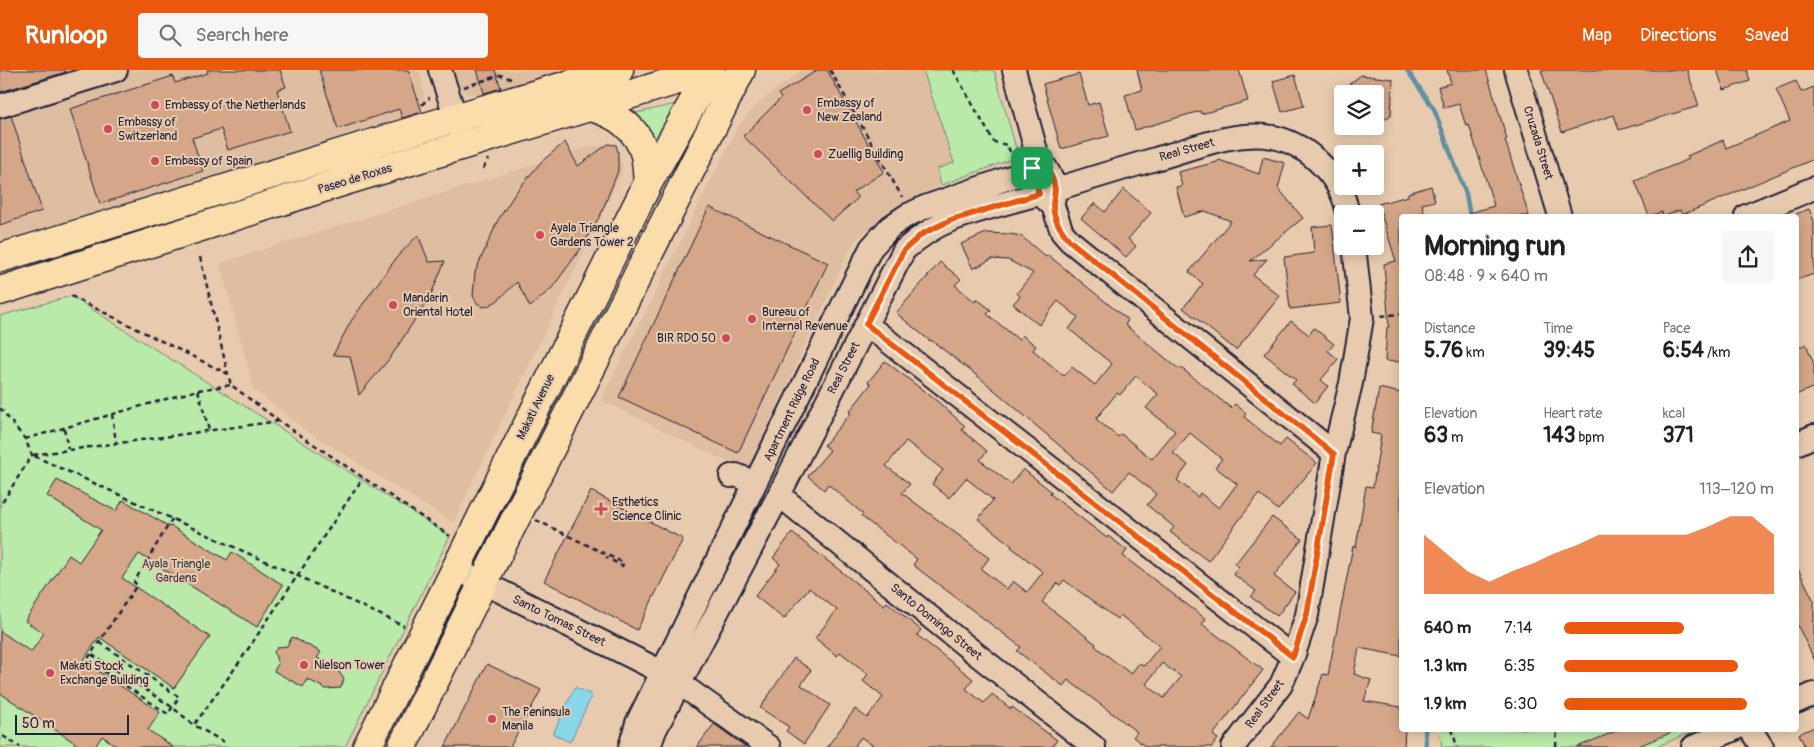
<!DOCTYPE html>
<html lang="en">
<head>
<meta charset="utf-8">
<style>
  :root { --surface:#fff; --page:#f6f6f6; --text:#202124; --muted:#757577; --accent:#ea580c }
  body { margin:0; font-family:Pangolin,sans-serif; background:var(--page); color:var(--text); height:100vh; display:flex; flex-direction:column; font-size:19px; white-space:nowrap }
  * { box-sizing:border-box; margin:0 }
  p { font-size:16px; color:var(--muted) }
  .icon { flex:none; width:28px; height:28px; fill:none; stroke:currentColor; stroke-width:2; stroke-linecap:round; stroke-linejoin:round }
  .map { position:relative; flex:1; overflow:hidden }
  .sheet { position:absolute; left:1399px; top:144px; width:400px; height:518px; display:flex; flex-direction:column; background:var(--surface); border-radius:5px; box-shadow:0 2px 12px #0003 }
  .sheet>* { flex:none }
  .fabs { position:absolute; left:1334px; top:15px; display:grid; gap:10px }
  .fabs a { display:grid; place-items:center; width:50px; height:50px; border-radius:5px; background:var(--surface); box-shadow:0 2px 12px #0003; font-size:25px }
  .scale { position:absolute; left:15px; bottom:12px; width:114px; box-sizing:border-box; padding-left:5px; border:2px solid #22223b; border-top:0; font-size:14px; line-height:18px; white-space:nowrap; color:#22223b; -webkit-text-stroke:4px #e8cbae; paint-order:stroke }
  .pin { position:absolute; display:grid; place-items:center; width:42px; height:42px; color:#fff; margin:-21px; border-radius:10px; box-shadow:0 2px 8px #0006 }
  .round { display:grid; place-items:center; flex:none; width:52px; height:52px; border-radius:5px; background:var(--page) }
  .overview { display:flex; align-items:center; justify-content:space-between; height:85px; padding:0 25px }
  h1 { font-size:28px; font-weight:700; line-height:38px }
  .stats { display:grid; grid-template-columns:repeat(3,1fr); gap:8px; height:85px; padding:5px 25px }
  .stats div { display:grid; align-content:center }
  .stats b { font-size:21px; font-weight:700 }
  .stats small { font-size:14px; font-weight:400 }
  .stats p { font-size:14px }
  .chart { height:140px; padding:10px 25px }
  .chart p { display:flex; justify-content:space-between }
  .chart svg { width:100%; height:90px; margin-top:5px; fill:var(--accent); opacity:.7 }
  ul { padding:0 25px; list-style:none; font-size:16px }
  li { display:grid; grid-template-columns:80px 60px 1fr; align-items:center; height:38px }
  li i { height:12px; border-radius:6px; background:var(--accent) }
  header { display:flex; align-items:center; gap:30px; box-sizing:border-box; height:70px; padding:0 25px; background:var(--accent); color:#fff }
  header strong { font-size:24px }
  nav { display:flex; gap:28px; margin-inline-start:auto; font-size:18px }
  .search { width:350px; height:45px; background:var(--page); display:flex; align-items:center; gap:12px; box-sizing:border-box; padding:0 18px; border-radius:5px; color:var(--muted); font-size:19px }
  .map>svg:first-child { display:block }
  .built { fill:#debda0 }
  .green { fill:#b9eaa9; stroke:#6e8672 }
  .water { fill:#8ad7ea; stroke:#608fa4 }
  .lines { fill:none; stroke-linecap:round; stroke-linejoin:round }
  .stream { stroke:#608fa4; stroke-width:4.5 }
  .building { fill:#d5a687; stroke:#22223b; fill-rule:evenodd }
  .minor-casing { stroke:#22223b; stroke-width:26 }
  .major-casing { stroke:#22223b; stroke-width:31 }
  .path { stroke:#22223b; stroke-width:2.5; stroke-dasharray:5 4; stroke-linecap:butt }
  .minor { stroke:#e8cbae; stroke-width:22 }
  .major { stroke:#faddab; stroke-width:28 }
  .route-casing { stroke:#fff; stroke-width:10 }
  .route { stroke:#ea580c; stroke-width:6 }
  .poi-dot { fill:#d1495b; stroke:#e8cbae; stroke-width:2 }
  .labels { text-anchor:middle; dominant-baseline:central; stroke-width:4; stroke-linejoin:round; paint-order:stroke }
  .poi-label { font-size:12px; fill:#22223b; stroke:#e8cbae; text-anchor:start }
  .street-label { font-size:12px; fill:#22223b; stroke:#e8cbae }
  .park-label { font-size:12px; fill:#39404c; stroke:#e8cbae }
</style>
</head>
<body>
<header>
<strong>Runloop</strong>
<div class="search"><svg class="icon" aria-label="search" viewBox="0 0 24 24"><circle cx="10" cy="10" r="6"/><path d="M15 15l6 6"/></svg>Search here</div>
<nav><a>Map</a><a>Directions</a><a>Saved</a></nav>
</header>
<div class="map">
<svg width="1814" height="677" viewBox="0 0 1814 677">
  <rect width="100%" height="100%" fill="#e8cbae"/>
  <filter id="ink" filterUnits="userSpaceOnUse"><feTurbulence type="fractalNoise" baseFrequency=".02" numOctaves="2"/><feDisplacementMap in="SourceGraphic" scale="10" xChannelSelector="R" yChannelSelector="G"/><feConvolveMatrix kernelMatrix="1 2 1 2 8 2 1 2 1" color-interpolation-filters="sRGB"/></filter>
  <g filter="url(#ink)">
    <path class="built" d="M0 0H419L424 19V34L411 44 0 174Z
      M452 0H569L482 25 467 24 456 12Z
      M802 0H994L1016 78 1012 86 1007 91 941 115 917 126 898 138 857 168 847 185 747 402 601 330 738 56 759 32Z
      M593 76 605 77 614 82 623 95 620 106 453 453 307 361 254 320 220 193Z"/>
    <path class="green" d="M923 0H994L1016 78 1012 86 1007 91 941 115 937 99 954 93Z
      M676 34 649 89 623 46Z
      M71 226 450 466 345 677H0V246Z
      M1439 659H1697L1656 677H1442Z"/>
    <path class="water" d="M575 617 592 625 570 672 553 664Z"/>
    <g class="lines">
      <path class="stream" d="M1407 0 1434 39 1466 124 1470 146
        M1425 659 1426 677"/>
    </g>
    <path class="building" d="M0 0H65L66 2 0 22Z
      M207 0H280L286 17 277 20 290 61 228 80 221 59 192 68 203 101 100 134 70 39 173 6 175 13 208 3Z
      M319 0H408L422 42 402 48 399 39 338 59Z
      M477 0H495L501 18 484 23Z
      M818 0H827L884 102 853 122 858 128 832 151 743 66 781 28 778 24Z
      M1137 0H1239L1248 31 1201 44 1200 41 1135 60 1125 25 1142 20Z
      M1447 0H1486L1507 69 1505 70 1529 146H1469V143L1494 136 1469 55 1466 56 1459 34 1444 38 1438 17 1451 13Z
      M1541 0H1687L1699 36 1619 60 1614 45 1562 62Z
      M1717 0H1747L1750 11 1724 20Z
      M1079 4 1088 35 1099 32 1109 66 1061 79 1043 14Z
      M1295 5 1304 36 1282 42 1273 11Z
      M1361 5 1393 9 1391 45 1375 56V24H1336Z
      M1796 11 1801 22 1814 17V89L1682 145 1680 140 1665 146H1663L1662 142 1649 146 1635 111 1689 89 1687 86 1723 70 1726 78 1790 51 1776 19Z
      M11 46 42 141 0 155V49Z
      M565 72 578 96 608 74 616 75 618 82V101L601 144 579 181 552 218 530 237 517 212 497 231 488 236 483 237 477 233 473 226 475 202 498 150 516 122 541 92Z
      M1263 87 1285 93 1278 118 1303 148 1250 191 1267 189 1253 205 1280 226 1236 280 1183 238 1203 214 1189 202 1231 151 1205 141 1184 147 1176 117 1182 116 1178 102 1217 92 1219 90 1259 104Z
      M1431 116 1435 131 1422 134 1425 146H1401V292L1385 291 1387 257H1389L1384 194 1396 191 1378 134 1408 126V123Z
      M1124 119 1151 143 1128 169 1136 176 1126 187 1081 148 1095 133 1105 142Z
      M709 137 828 193 738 383 619 327Z
      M1809 139 1814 151V204L1796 210V144Z
      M1332 155 1341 233 1290 239 1284 187 1314 183 1312 157Z
      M986 163 1010 164 1021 166 1046 187 1048 185 1128 250 1125 255 1179 299 1180 297 1231 338 1235 334 1246 343 1244 347 1280 376 1286 369 1317 393 1278 440 1259 424 1208 491 1170 462 1174 457 1147 435 1156 424 1129 402 1113 421 980 308 931 270 930 271 896 243 940 192 961 209 955 215 975 232 977 229 991 240 987 244 1019 270 1022 265 1036 276 1033 280 1064 306 1072 297 1095 315 1112 294 1069 259 1078 247 1058 231 1039 255 1013 234 1020 226 1017 223 1033 203 1008 190 992 189 973 199 961 174ZM1136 306 1158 324 1146 338 1175 361 1152 389 1121 364 1118 367 1096 349 1117 323 1120 325ZM1190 363 1222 389 1215 397 1237 414 1219 438 1200 423 1198 427 1177 410 1188 395 1173 383Z
      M418 165 429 192 445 191 432 222 416 248 390 288 359 325 350 286 333 285 351 251 375 217 397 187Z
      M1291 251 1309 265 1314 258 1334 274 1328 281 1338 289 1321 310 1328 316 1315 333 1292 314 1296 310 1264 284Z
      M1806 274 1814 294V317L1796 325V279Z
      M885 291 937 331 965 356 962 360 987 381 980 390 1011 414 1023 399 1052 422 1050 424 1107 468 1108 466 1127 480 1123 486 1206 549 1202 554 1263 600 1213 665 1218 669 1212 677H1146L1133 667 1137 662 1068 610 1063 616 1017 581 1021 577 913 495 917 489 861 446 863 444 828 414 824 420 808 406 830 380 824 375 851 343 849 342 871 314 868 312ZM906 371 943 400 932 414 949 428 966 408 993 430 978 449 1012 476 1011 477 1043 502 1027 522 1013 511 1007 519 981 499 989 488 902 423 910 414 886 396ZM1064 510 1117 549 1120 545 1160 576 1144 596 1139 593 1131 604 1095 576 1096 574 1042 532 1057 513 1060 515ZM1162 593 1181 607 1164 628 1146 614Z
      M1379 318 1401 323V586L1359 578 1354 604 1371 610 1364 631 1401 637V659H1405L1404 677H1271L1299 642 1308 649 1323 604 1328 605 1353 476 1356 477 1366 416 1373 417 1381 365 1371 363Z
      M57 410 116 441 123 430 170 457 171 456 227 490 232 482 283 515 257 557 139 484 122 508 210 567 174 618 99 567 83 591 160 642 148 660 173 677H118L102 666 95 677H81L0 623V561L31 582 44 563 25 551 69 485 79 492 101 460 47 426Z
      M591 421 683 469 637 560 544 511Z
      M1272 447 1302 469 1274 506 1295 522 1277 546 1251 527 1256 521 1233 504 1239 497 1235 494Z
      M792 463 884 535 887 532 921 560 917 565 973 609 966 619 984 633 992 624 1011 639 1012 637 1057 670 1052 677H875L861 667 854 677H827L855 639 867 648 883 627 863 611 868 604 840 582 837 586 815 568 837 540 809 518 784 549 755 526 780 494 773 488Z
      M1796 495 1814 531V589L1796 552Z
      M292 567 321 582 317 588 340 599 339 602 344 609 342 615 340 618 326 619 307 609 303 617 274 601 278 594 274 582 278 577 287 576Z
      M794 588 811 600 801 615 830 635 804 674 786 661 789 657 760 638Z
      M487 594 541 620 510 677H445Z
      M714 654 746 677H697Z
      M1814 657V677H1805L1799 664Z
      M1621 659H1680L1636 677H1577Z"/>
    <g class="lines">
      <defs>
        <path id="minor" d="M440 0 465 76
          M1014 0 1038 88C1051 102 1056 115 1053 133
          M1516 0 1560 146
          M0 36 116 0
          M1036 111 1039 123 1053 136 1062 162 1070 171 1334 383
          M1746 146 1814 118
          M866 254 1293 587
          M1796 374 1814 366
          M731 406 736 405 755 413
          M779 425 966 576 1094 677
          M456 499 662 602
          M679 613 769 677
          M1796 632 1814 624
          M1750 659 1762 677
          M630 677 637 653 871 178 890 157 906 146 925 137 1020 104 1037 94 1038 88
          M649 677 655 660 779 425 904 180C919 167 933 157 951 150 986 137 1022 129 1057 119 1094 107 1132 96 1169 85 1202 75 1238 61 1273 67 1308 74 1342 108 1348 144
          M1233 677 1281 615 1293 587 1307 545 1334 383 1351 313 1362 248 1354 176
          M1693 677 1735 659"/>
        <path id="major" d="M590 37C615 43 638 58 645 85 647 93 647 104 648 113
          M0 188 455 48 619 0
          M0 221 345 111 711 0
          M367 677 648 113 711 0
          M402 677 483 513 741 0"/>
      </defs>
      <use href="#minor" class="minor-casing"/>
      <use href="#major" class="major-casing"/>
      <path class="path" d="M830 0 902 127
        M953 0 994 72 1007 75 1012 86
        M464 17 500 5 511 9
        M422 35 427 29 430 28
        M483 99 488 89
        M200 187 228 304
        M71 226 228 304 231 315 279 351 450 466
        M1381 246 1401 244
        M198 320 209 360
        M0 338 25 369 32 385 0 436
        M112 344 116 372
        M279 351 32 385 298 506 404 556
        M64 358 68 379
        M25 369 198 320 231 315
        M172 449 134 512 137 515 91 584 172 637 194 655
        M536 450 624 493 622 496 606 487
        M91 584 87 590 168 644 179 627 99 572
        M1452 659 1457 677
        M3 666 20 677
        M224 672 194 655 238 594 363 408
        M1556 677 1557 659"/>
      <use href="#minor" class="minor"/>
      <use href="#major" class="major"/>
    </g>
  </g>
  <g class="lines" filter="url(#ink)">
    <defs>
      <path id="route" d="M1038 88C1047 97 1054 107 1055 119 1055 125 1053 130 1053 135 1053 148 1062 162 1070 171L1334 384 1307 544 1293 587 866 254 904 180 922 164 951 150 1039 124 1032 98 1036 94Z"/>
    </defs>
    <use href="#route" class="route-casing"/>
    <use href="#route" class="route"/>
  </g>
  <g class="poi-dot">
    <circle cx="155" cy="35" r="5"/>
    <circle cx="807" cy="40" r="5"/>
    <circle cx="108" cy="59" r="5"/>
    <circle cx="818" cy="84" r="5"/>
    <circle cx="155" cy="91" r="5"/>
    <circle cx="540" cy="165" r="5"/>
    <circle cx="393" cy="235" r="5"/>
    <circle cx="752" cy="249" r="5"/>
    <circle cx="726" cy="268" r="5"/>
    <path d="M598.5 431.5h5v5h5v5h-5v5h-5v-5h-5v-5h5z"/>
    <circle cx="304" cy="595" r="5"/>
    <circle cx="50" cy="603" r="5"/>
    <circle cx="492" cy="649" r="5"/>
  </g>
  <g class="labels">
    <g class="poi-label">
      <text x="817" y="33">Embassy of<tspan x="817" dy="14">New Zealand</tspan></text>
      <text x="165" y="35">Embassy of the Netherlands</text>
      <text x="118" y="52">Embassy of<tspan x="118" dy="14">Switzerland</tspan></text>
      <text x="828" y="84">Zuellig Building</text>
      <text x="165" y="91">Embassy of Spain</text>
      <text x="550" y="158">Ayala Triangle<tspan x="550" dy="14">Gardens Tower 2</tspan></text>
      <text x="403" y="228">Mandarin<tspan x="403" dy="14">Oriental Hotel</tspan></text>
      <text x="762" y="242">Bureau of<tspan x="762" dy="14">Internal Revenue</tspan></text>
      <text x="716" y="268" text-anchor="end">BIR RDO 50</text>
      <text x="612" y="432">Esthetics<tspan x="612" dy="14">Science Clinic</tspan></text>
      <text x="314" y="595">Nielson Tower</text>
      <text x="60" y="596">Makati Stock<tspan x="60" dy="14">Exchange Building</tspan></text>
      <text x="502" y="642">The Peninsula<tspan x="502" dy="14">Manila</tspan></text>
    </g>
    <g class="street-label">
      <text transform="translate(1538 73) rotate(73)">Cruzada Street</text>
      <text transform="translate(1187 80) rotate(-16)">Real Street</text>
      <text transform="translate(355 109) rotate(-17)">Paseo de Roxas</text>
      <text transform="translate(844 298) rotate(-63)">Real Street</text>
      <text transform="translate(536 337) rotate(-64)">Makati Avenue</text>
      <text transform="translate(792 340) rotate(-64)">Apartment Ridge Road</text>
      <text transform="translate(559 551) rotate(26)">Santo Tomas Street</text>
      <text transform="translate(936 552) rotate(39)">Santo Domingo Street</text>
      <text transform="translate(1265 634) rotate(-54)">Real Street</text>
    </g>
    <g class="park-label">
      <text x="176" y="494">Ayala Triangle<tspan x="176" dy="14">Gardens</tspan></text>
    </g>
  </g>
</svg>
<div class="fabs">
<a><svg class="icon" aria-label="layers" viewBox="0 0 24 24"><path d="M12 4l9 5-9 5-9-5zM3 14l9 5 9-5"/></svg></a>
<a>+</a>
<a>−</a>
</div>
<div class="scale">50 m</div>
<div class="pin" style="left:1032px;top:98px;background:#1e9e55"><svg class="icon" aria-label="arrive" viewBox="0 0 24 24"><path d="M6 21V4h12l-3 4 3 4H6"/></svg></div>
<section class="sheet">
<div class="overview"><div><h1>Morning run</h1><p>08:48 · 9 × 640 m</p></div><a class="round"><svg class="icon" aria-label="share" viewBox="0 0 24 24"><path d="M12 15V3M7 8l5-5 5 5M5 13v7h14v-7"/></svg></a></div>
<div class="stats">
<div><p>Distance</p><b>5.76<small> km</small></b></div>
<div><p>Time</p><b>39:45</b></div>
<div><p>Pace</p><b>6:54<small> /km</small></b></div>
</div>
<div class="stats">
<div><p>Elevation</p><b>63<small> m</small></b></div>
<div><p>Heart rate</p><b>143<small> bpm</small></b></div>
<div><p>kcal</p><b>371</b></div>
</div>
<div class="chart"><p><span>Elevation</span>113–120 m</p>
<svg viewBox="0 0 160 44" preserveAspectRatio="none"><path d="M0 44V15L10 24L20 33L30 38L40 33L50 29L60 24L70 20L80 15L90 15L100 15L110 15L120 15L130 11L140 6L150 6L160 15V44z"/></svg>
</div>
<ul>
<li><b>640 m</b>7:14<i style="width:57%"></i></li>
<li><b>1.3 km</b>6:35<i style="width:83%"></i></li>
<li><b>1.9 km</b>6:30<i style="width:87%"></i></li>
</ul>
</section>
</div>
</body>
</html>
